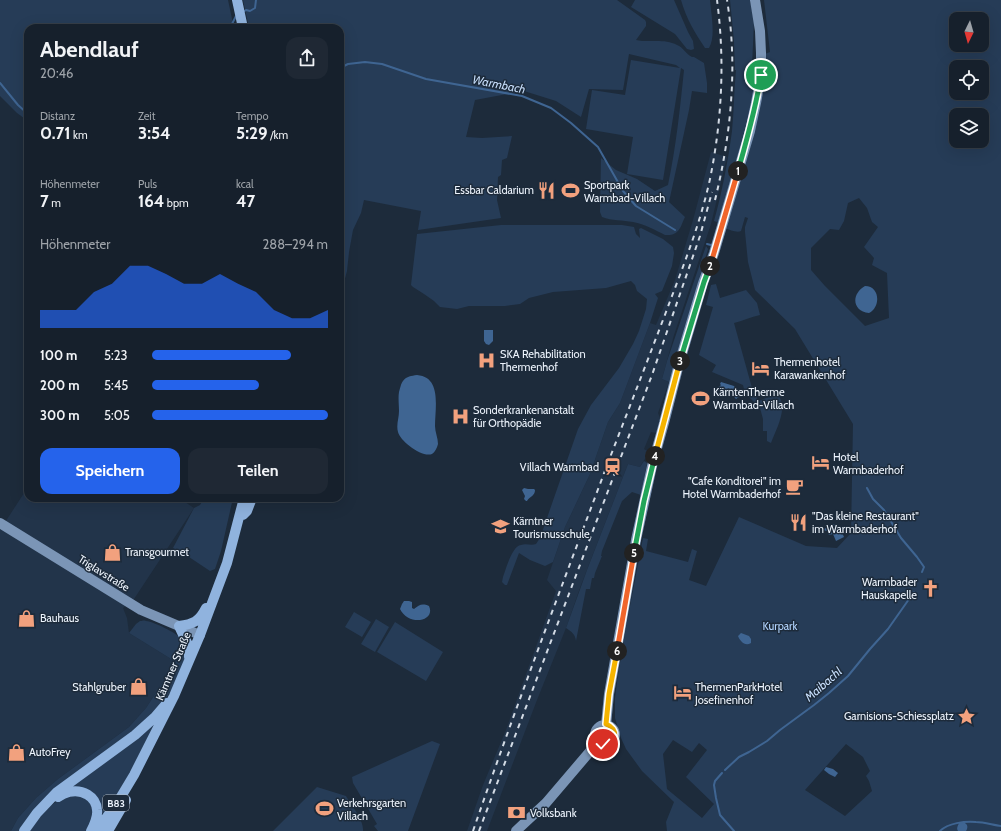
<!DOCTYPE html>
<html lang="de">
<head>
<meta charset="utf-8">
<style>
  :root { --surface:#16202c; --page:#1f2834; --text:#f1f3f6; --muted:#9ea3a9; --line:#353e48; --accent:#2563eb }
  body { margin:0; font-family:Cabin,sans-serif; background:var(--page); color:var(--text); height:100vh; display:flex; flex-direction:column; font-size:15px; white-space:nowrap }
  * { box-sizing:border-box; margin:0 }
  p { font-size:13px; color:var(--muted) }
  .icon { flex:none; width:22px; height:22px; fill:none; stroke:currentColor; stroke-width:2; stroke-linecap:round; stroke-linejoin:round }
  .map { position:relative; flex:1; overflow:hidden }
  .sheet { position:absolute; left:24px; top:24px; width:320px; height:478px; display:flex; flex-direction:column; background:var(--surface); border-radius:12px; box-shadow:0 4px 16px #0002,0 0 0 1px var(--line) }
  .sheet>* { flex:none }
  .needle { width:26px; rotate:185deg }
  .fabs { position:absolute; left:949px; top:12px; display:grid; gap:8px }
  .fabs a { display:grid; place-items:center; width:40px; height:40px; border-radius:8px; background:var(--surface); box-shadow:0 4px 16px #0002,0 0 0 1px var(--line); font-size:20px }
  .pin { position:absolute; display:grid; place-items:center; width:34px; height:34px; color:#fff; margin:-17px; border:2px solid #fff; border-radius:50%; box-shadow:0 1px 4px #0007 }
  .km { position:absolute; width:20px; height:20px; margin:-10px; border-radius:50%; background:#222; color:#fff; font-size:11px; line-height:20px; text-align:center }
  .round { display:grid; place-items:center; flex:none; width:42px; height:42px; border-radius:12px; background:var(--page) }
  .headline { display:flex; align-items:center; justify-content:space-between; height:68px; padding:0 16px }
  h1 { font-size:22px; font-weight:800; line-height:30px }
  .stats { display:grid; grid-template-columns:repeat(3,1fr); gap:6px; height:68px; padding:4px 16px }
  .stats div { display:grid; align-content:center }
  .stats b { font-size:17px; font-weight:800 }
  .stats small { font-size:11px; font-weight:400 }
  .stats p { font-size:11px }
  .chart { height:112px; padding:8px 16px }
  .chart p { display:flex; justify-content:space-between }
  .chart svg { width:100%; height:72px; margin-top:4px; fill:var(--accent); opacity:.7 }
  .button { display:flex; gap:8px; margin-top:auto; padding:8px 16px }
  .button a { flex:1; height:46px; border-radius:12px; background:var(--accent); color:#fff; font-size:16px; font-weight:800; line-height:46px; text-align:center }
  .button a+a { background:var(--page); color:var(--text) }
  ul { padding:0 16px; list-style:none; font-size:13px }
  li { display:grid; grid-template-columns:64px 48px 1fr; align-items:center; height:30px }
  li i { height:10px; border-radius:5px; background:var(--accent) }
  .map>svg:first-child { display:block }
  .built { fill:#22344a }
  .green { fill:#263c57; fill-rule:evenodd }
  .water { fill:#3f6592 }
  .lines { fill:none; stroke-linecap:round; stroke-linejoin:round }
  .stream { stroke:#3f6592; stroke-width:2 }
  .secondary { stroke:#7b95b6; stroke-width:10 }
  .primary { stroke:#90b3de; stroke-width:10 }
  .rail { stroke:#d3dbe5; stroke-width:2; stroke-dasharray:5 5; stroke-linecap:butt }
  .split-1-casing { stroke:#fff; stroke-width:8 }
  .split-2-casing { stroke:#fff; stroke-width:8 }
  .split-3-casing { stroke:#fff; stroke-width:8 }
  .split-4-casing { stroke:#fff; stroke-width:8 }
  .split-5-casing { stroke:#fff; stroke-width:8 }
  .split-6-casing { stroke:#fff; stroke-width:8 }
  .split-7-casing { stroke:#fff; stroke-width:8 }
  .split-1 { stroke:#22a559; stroke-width:5 }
  .split-2 { stroke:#f0652b; stroke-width:5 }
  .split-3 { stroke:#22a559; stroke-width:5 }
  .split-4 { stroke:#f5b400; stroke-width:5 }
  .split-5 { stroke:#22a559; stroke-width:5 }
  .split-6 { stroke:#f0652b; stroke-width:5 }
  .split-7 { stroke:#f5b400; stroke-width:5 }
  .labels { text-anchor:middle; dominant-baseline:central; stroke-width:3; stroke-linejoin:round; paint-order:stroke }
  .shield { fill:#1d2b3b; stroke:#afb8c3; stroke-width:1 }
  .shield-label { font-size:10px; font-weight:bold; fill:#edf4fd }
  .poi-label { font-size:11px; fill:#edf4fd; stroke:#1d2b3b; text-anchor:start }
  .street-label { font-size:11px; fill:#edf4fd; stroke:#1d2b3b }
  .park-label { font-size:11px; fill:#b2d4fe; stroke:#1d2b3b }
  .water-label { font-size:12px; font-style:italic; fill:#c8dffc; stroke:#1d2b3b }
</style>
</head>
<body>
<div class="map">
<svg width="1001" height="831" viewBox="0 0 1001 831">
  <rect width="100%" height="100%" fill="#1d2b3b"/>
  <path class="built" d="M711 152 727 157 711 224 674 335 662 379 669 382 658 413 660 418 656 433 651 432 644 449 649 452 640 467 628 464 580 588 566 628 537 700 487 831H467L483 785 506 730 556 591 547 580 565 527 590 474 608 422 620 403 650 323 656 325 675 280 693 220Z
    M28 487V498H179L194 508 134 599 123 608 127 618 129 633 176 662 146 708 129 727 58 779 36 798 18 818 11 831H0V530Z"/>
  <path class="green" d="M0 0H228L234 28H28V121L17 113 0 96Z
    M243 0H617L645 20 646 22V26L636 40C649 43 664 38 677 45 683 47 686 54 692 57H694L704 63 707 83V93L692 91 689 110 669 202 685 217C680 227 680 236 665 235 655 230 645 224 633 222 623 220 612 221 602 217L600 212 601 158 616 170 637 179 655 191 668 185C676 147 680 109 684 70L681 68 663 180 627 174 633 137 586 129 592 90 625 95 631 60 680 68 676 65 629 54 623 90 589 89 581 117 556 101 524 91 475 100 466 137 482 138 512 136 507 158 502 160 501 175 498 177 497 200 501 218 418 230 421 211 364 200 361 213 353 230 349 252 347 271 344 282 340 290V28H249Z
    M635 0H674L688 32 693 41 694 49 691 50 687 49 675 34 631 7Z
    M681 0H710C711 13 716 37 709 48H705C695 33 686 18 681 0Z
    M730 0H750L754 22 752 66 757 69 752 107 720 223 714 221C722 192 728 161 732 131 734 111 734 90 736 70H735L734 41Z
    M764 0H1001V831H667L666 822 674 802 642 771 626 749 621 738 615 718V698L618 675 626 627 643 538 648 539 646 551 688 562 692 549 697 551 689 580 706 586 739 517 806 546 837 548 851 533 853 424 795 329 755 290 748 262 745 232V227L748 218 745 217 741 231C737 233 730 230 725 228L765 54 770 52ZM956 19H982V45H956ZM956 67H982V93H956ZM956 115H982V141H956ZM859 198 867 208 872 222 878 227 864 247 874 258 872 265 887 273 889 318 865 326 825 286 811 270V248L830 229 839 230 844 221 848 203ZM673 740 692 752 699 743 707 750 686 777 714 804 702 818 667 789 663 754ZM846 744 863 757 870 771 866 776 869 781 872 791 845 816 805 790Z
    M501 225H622L634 227 636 234 640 238 639 229 641 228 663 239 673 247 674 253 672 266 662 291 655 294 658 298 650 323 620 403 608 422 590 474 565 527 553 562 545 566 530 560 519 553 507 585H505L502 582 503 577C506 569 512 546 521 545 526 543 531 546 536 544L540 538 578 429 591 405 619 368 633 344 639 331 646 309 647 299 637 291 635 285 631 281 606 288 553 292 529 298 520 304 505 306H469L457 309 440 307 434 301 424 294 413 287 411 285 417 234Z
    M706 246 708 249 669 382 662 379 667 361Z
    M716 284 720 298 746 290 757 303 760 315C751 317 742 321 734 323L752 388 753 390 755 389 758 401 778 394C780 398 782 402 782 406 783 418 775 432 771 443L767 441V431H763V419L760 408 745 393 743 385 712 372 716 365 699 355 713 307 706 305 711 285Z
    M644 461 647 463 641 495 632 492 622 501 602 551 601 556H602L595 573 594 578H592L590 589H586L576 641C575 634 572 632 566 628L587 570 628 464 640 467Z
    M204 498H233L221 551 215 569 210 571 186 555 173 548 194 508 200 505Z
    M354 612 371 622 362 637 345 627Z
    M376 619 389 627 375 652 361 644Z
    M140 621C143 621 143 620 146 621 155 622 176 633 182 639L186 655 175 685 165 700 156 710 19 831H11L18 818 36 798 58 779 129 727 146 708 176 662 129 633 136 624Z
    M395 622 443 652 426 681 377 652Z
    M158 717 135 764 114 799 103 815 101 816 99 807 70 786Z
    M432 741 440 744 408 831H378L374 826 377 824 353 783 352 777Z
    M317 787 346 796C351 805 364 820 363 831H273Z
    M71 795 85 798 91 804 93 815 88 831H30C38 820 46 807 59 800 63 798 67 797 71 795Z"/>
  <path class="water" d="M865 286C880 286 881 307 869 313 852 311 851 294 865 286Z
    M484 330H493V341L489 345 486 344 484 341Z
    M417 375C442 377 435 408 435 426 435 432 438 438 438 444 437 448 435 452 432 454 422 458 400 441 398 432 396 425 399 418 399 411 399 405 398 398 399 392 400 389 401 383 403 381 407 376 411 376 417 375Z
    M721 382 734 386 740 396 736 399 730 392 726 395 719 387 721 385 720 384Z
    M524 488 528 489H534L535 490C535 496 530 496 527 501H526L524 499 525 496 522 490Z
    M834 524 838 531 841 530 844 537 836 541 833 534 829 535 827 531 823 530 824 529Z
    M404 601H409L412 602V608L414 609C419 605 422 603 429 606 436 621 409 627 400 609L402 604Z
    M741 633 749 636 751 639V643C745 647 740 641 738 636Z
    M826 767 833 769 838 773 835 777 829 774 824 770Z
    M962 822 965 823C968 825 968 828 966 831H958C956 828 958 826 959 823Z"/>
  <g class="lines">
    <path class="stream" d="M243 12 246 10 250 11 255 8 256 0
      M230 28 236 16
      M340 68 348 64 365 62 382 64 426 79 522 96 551 108 571 123 598 147 623 191 636 206 675 230
      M0 83 18 105 28 114
      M707 244 711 245
      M867 488 873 499 884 510 901 538 917 557 924 567 922 572
      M725 770 739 757 749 752 767 741 780 730 814 705 829 693 848 676 870 649 888 629 914 592
      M722 773 715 781 714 785 716 798 720 815 734 831
      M940 831C948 823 965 821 976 822 984 822 993 825 1001 826"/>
    <path class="secondary" d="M0 523 141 610 200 635
      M595 735a10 10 0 1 1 20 0a10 10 0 1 1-20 0Z
      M606 725 609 694 636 540 652 466 664 423 679 364 703 283 714 253 750 131 756 103 761 75V53L760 31 755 0
      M516 831 532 816 546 803 598 742"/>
    <path class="primary" d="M237 0 243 28
      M243 515 247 511 252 498
      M189 657V647L179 626C193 624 199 622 206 608
      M58 797C61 795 65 793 69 792 82 789 96 796 97 810 98 816 94 826 91 831
      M24 831 37 813 57 792 135 735 155 717 167 703
      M97 831 119 800 134 775 174 696 200 635 227 563 244 498
      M108 831 126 800"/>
    <path class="rail" d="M715 200C731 135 738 66 727 0
      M473 831C516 706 563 583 609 460 628 411 647 362 666 312 682 269 700 225 710 179 722 120 725 60 717 0
      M479 831 652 375 700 236 712 192"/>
  </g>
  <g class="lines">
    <defs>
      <path id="split-1" d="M738 171C747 139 756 108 761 75"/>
      <path id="split-2" d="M710 266 714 253 738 171"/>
      <path id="split-3" d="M680 361 704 282 710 266"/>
      <path id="split-4" d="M655 456 680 361"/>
      <path id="split-5" d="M634 553 644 501 655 456"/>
      <path id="split-6" d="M617 651 634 553"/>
      <path id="split-7" d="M603 744C617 744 619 729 606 724L609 694 617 651"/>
    </defs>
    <use href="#split-1" class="split-1-casing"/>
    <use href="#split-2" class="split-2-casing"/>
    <use href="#split-3" class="split-3-casing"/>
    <use href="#split-4" class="split-4-casing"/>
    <use href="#split-5" class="split-5-casing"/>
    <use href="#split-6" class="split-6-casing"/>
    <use href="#split-7" class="split-7-casing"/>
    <use href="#split-1" class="split-1"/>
    <use href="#split-2" class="split-2"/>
    <use href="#split-3" class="split-3"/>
    <use href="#split-4" class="split-4"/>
    <use href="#split-5" class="split-5"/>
    <use href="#split-6" class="split-6"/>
    <use href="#split-7" class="split-7"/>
  </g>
  <defs>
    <symbol id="restaurant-bare" viewBox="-9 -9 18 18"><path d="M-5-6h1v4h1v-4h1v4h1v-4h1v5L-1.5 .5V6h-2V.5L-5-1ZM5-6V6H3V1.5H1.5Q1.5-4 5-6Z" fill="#f2a17e" stroke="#1d2b3b" stroke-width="2.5" paint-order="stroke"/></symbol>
    <symbol id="stadium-bare" viewBox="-9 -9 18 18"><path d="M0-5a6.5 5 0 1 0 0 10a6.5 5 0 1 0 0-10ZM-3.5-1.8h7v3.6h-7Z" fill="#f2a17e" stroke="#1d2b3b" stroke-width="2.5" paint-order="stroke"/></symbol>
    <symbol id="hospital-bare" viewBox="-9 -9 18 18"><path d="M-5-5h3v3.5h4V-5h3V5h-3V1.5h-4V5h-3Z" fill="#f2a17e" stroke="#1d2b3b" stroke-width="2.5" paint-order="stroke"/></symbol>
    <symbol id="hotel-bare" viewBox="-9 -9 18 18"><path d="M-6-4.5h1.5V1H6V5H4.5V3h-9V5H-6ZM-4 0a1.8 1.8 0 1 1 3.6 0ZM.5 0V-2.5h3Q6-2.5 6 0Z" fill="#f2a17e" stroke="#1d2b3b" stroke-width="2.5" paint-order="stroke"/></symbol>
    <symbol id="station-bare" viewBox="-9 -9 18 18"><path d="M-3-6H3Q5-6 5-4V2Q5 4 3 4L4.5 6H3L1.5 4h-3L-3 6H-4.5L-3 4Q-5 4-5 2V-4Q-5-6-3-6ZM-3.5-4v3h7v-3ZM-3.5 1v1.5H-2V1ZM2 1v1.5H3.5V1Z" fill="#f2a17e" stroke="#1d2b3b" stroke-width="2.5" paint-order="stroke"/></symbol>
    <symbol id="cafe-bare" viewBox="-9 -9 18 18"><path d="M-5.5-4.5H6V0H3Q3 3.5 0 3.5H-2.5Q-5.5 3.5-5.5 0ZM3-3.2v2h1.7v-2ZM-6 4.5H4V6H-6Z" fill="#f2a17e" stroke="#1d2b3b" stroke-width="2.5" paint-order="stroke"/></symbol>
    <symbol id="school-bare" viewBox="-9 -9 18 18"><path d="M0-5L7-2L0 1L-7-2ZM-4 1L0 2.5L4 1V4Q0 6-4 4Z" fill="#f2a17e" stroke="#1d2b3b" stroke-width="2.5" paint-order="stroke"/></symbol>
    <symbol id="shop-bare" viewBox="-9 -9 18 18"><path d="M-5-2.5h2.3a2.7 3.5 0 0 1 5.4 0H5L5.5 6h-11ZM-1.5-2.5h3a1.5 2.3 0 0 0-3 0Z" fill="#f2a17e" stroke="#1d2b3b" stroke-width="2.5" paint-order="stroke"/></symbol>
    <symbol id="church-bare" viewBox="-9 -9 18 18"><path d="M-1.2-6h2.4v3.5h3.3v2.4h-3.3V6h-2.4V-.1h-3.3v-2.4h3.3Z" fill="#f2a17e" stroke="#1d2b3b" stroke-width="2.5" paint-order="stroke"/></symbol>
    <symbol id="sight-bare" viewBox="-9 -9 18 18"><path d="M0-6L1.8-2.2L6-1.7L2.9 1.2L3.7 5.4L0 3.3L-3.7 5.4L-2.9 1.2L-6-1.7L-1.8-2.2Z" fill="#f2a17e" stroke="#1d2b3b" stroke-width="2.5" paint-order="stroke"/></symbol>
    <symbol id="bank-bare" viewBox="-9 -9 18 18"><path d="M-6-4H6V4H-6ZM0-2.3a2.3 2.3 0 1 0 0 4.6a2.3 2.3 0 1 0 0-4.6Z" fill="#f2a17e" stroke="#1d2b3b" stroke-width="2.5" paint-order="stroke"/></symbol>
  </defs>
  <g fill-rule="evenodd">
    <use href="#restaurant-bare" x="534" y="178" width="25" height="25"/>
    <use href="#stadium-bare" x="558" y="178" width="25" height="25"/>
    <use href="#hospital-bare" x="474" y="348" width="25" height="25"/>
    <use href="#hotel-bare" x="748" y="356" width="25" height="25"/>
    <use href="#stadium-bare" x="688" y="386" width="25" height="25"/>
    <use href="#hospital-bare" x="448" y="404" width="25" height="25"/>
    <use href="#hotel-bare" x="808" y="450" width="25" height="25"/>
    <use href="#station-bare" x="600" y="454" width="25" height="25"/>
    <use href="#cafe-bare" x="782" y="474" width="25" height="25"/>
    <use href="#restaurant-bare" x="786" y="510" width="25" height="25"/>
    <use href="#school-bare" x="488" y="514" width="25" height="25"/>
    <use href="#shop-bare" x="100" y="540" width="25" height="25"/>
    <use href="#church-bare" x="918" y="576" width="25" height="25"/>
    <use href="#shop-bare" x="14" y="606" width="25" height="25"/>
    <use href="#shop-bare" x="126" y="674" width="25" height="25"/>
    <use href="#hotel-bare" x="670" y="680" width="25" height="25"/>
    <use href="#sight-bare" x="954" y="704" width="25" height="25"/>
    <use href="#shop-bare" x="4" y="740" width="25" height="25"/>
    <use href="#stadium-bare" x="312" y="796" width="25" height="25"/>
    <use href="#bank-bare" x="504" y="800" width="25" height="25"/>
  </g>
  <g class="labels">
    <rect class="shield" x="103" y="795" width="26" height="16" rx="3"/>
    <g class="shield-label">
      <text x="116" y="803">B83</text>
    </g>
    <g class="poi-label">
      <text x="584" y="185">Sportpark<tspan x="584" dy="13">Warmbad-Villach</tspan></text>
      <text x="534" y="190" text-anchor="end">Essbar Caldarium</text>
      <text x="500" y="354">SKA Rehabilitation<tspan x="500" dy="13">Thermenhof</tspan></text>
      <text x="774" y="362">Thermenhotel<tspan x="774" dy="13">Karawankenhof</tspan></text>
      <text x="713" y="392">KärntenTherme<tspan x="713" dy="13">Warmbad-Villach</tspan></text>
      <text x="473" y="410">Sonderkrankenanstalt<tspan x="473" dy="13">für Orthopädie</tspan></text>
      <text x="833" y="457">Hotel<tspan x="833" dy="13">Warmbaderhof</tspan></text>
      <text x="599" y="467" text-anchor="end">Villach Warmbad</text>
      <text x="781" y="481" text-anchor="end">"Cafe Konditorei" im<tspan x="781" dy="13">Hotel Warmbaderhof</tspan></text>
      <text x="812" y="516">"Das kleine Restaurant"<tspan x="812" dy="13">im Warmbaderhof</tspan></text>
      <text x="513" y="521">Kärntner<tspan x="513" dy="13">Tourismusschule</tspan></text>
      <text x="125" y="552">Transgourmet</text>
      <text x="917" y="582" text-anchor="end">Warmbader<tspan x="917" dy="13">Hauskapelle</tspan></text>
      <text x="40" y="618">Bauhaus</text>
      <text x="126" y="687" text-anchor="end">Stahlgruber</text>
      <text x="695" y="687">ThermenParkHotel<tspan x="695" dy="13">Josefinenhof</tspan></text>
      <text x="954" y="716" text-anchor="end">Garnisions-Schiessplatz</text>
      <text x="29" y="752">AutoFrey</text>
      <text x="337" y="803">Verkehrsgarten<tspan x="337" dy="13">Villach</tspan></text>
      <text x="530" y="813">Volksbank</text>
    </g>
    <g class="street-label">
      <text transform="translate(104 573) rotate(32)">Triglavstraße</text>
      <text transform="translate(173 666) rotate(-67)">Kärntner Straße</text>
    </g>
    <g class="park-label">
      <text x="780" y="626">Kurpark</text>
    </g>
    <g class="water-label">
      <text transform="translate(499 84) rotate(11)">Warmbach</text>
      <text transform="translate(823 684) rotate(-41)">Maibachl</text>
    </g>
  </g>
</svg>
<div class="fabs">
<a><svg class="needle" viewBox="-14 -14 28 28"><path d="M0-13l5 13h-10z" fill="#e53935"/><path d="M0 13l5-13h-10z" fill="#9ea3a9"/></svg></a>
<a><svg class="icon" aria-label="locate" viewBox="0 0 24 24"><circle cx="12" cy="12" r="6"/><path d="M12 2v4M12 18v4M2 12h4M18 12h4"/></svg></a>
<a><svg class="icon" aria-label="layers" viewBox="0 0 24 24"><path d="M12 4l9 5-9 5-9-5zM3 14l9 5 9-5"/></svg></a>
</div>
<div class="pin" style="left:761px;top:75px;background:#1e9e55"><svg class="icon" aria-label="arrive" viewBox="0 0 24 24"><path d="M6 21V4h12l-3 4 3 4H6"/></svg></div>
<div class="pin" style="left:603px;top:744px;background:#d93025"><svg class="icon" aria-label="check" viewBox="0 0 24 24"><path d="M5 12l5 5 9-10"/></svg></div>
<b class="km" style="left:738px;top:171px">1</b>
<b class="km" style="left:710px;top:266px">2</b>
<b class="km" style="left:680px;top:361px">3</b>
<b class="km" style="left:655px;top:456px">4</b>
<b class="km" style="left:634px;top:553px">5</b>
<b class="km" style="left:617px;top:651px">6</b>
<section class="sheet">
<div class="headline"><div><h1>Abendlauf</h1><p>20:46</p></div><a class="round"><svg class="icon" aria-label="share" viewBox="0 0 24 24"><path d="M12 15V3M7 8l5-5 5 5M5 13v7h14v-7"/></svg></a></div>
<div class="stats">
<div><p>Distanz</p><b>0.71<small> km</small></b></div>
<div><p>Zeit</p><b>3:54</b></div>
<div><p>Tempo</p><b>5:29<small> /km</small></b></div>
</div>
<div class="stats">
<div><p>Höhenmeter</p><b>7<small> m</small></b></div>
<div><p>Puls</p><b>164<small> bpm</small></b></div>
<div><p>kcal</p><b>47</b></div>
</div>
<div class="chart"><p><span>Höhenmeter</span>288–294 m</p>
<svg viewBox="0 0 160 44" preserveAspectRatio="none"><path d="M0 44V33L10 33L20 33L30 22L40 17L50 6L60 6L70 11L80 17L90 17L100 11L110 17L120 22L130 33L140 38L150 38L160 33V44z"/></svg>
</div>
<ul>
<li><b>100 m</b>5:23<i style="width:79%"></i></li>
<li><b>200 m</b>5:45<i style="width:61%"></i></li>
<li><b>300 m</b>5:05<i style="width:100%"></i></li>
</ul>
<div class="button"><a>Speichern</a><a>Teilen</a></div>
</section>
</div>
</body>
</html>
